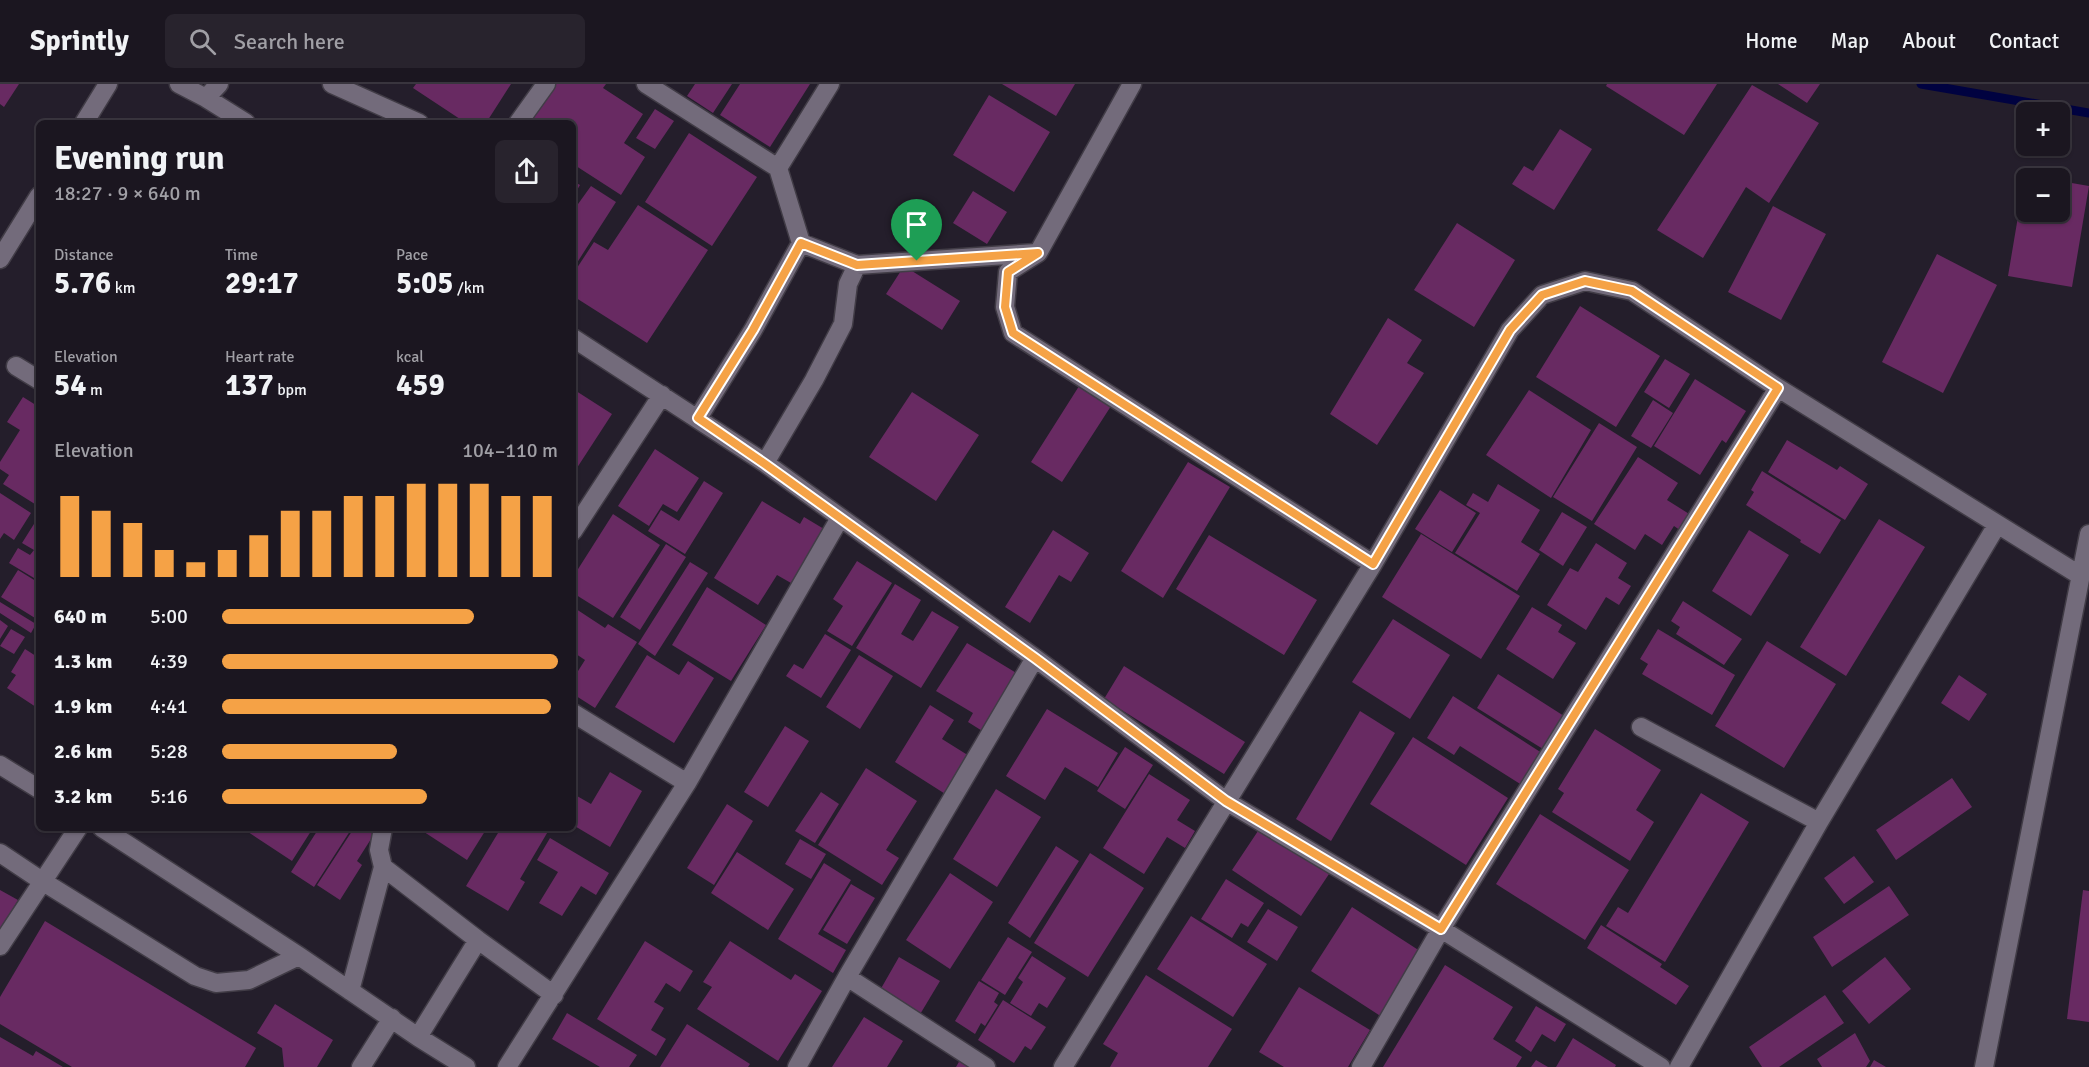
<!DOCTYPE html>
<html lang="en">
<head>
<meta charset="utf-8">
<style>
  :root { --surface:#1b1620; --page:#28232d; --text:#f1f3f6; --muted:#a09fa5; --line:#39353e; --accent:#f5a246 }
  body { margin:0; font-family:Signika,sans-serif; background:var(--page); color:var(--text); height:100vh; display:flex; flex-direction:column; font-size:22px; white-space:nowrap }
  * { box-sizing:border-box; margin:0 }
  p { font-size:20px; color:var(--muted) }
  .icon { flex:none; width:33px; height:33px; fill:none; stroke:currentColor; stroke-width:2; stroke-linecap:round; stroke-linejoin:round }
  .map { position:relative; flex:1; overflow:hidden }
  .sheet { position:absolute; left:36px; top:36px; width:540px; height:711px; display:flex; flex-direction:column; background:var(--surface); border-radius:9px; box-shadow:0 2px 4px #0004,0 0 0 2px var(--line) }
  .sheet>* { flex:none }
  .fabs { position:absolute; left:2016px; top:18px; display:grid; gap:12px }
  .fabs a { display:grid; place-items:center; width:54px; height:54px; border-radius:9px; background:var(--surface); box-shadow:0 2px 4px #0004,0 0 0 2px var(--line); font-size:30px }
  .pin { position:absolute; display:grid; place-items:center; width:51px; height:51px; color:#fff; margin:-62px -26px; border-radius:50% 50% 50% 0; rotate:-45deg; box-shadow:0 0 6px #0007 }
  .pin .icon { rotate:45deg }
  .round { display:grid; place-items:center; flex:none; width:63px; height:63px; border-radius:9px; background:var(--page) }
  .summary { display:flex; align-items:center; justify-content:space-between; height:102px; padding:0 18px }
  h1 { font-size:33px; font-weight:700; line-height:45px }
  .figures { display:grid; grid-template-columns:repeat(3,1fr); gap:9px; height:102px; padding:6px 18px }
  .figures div { display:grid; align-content:center }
  .figures b { font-size:30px; font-weight:700 }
  .figures small { font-size:16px; font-weight:400 }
  .figures p { font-size:16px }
  .chart { height:168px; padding:12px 18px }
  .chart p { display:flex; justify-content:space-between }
  .chart svg { width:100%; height:108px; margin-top:6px; stroke:var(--accent); stroke-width:6 }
  ul { padding:0 18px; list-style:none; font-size:20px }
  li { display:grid; grid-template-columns:96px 72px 1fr; align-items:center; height:45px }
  li i { height:15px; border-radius:8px; background:var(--accent) }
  header { display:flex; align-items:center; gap:36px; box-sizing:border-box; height:84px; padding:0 30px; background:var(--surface); border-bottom:2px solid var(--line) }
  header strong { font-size:28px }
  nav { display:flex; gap:33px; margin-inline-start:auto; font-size:21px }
  .search { width:420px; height:54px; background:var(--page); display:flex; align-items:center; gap:15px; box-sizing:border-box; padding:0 21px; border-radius:9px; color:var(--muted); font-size:22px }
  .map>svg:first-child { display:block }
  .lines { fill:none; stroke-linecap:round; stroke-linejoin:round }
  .stream { stroke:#000240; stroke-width:9 }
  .building { fill:#682a62 }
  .minor-casing { stroke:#413c46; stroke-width:21 }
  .minor { stroke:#736b7b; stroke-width:18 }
  .route-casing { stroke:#fff; stroke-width:12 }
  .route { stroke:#f5a246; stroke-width:8 }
</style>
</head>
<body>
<header>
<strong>Sprintly</strong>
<div class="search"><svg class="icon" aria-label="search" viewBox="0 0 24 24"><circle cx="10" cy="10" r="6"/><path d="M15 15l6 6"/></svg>Search here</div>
<nav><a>Home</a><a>Map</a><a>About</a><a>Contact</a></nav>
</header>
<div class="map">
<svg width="2089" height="983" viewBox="0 0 2089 983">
  <rect width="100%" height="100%" fill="#241e2b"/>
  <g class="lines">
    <path class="stream" d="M1921 0 2089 29"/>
  </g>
  <path class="building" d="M0 0H19L4 23 0 20Z
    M416 0H511L486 39H466L413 4Z
    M555 0H606L603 4 643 30 624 59 645 73 621 111 573 80V39H530Z
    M695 0H732L713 29 687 12Z
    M740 0H810L770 63 720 31Z
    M1002 0H1075L1056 32Z
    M1607 0H1717L1684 51 1606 2Z
    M1778 0H1820L1807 19Z
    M1752 1 1819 39 1769 119 1746 103 1703 174 1657 146Z
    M989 11 1050 48 1014 108 953 71Z
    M655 25 674 37 655 65 636 54Z
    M1560 45 1592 65 1554 126 1512 100 1524 82 1533 87Z
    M689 49 757 93 712 162 645 118Z
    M2025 91 2037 93 2026 94V128H2060V97L2089 102 2072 203 2008 192Z
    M573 97 580 101 573 113Z
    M591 102 616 118 573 185V127Z
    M973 107 1007 128 987 160 953 139Z
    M638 121 708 166 647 259 573 212V190L594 158 608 166Z
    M1773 122 1826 150 1781 236 1728 208Z
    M1457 139 1515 176 1474 243 1414 206Z
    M1937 170 1997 201 1943 309 1882 278Z
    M904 182 960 217 942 246 886 210Z
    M1580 222 1660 272 1616 343 1536 293Z
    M1388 234 1422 256 1407 279 1424 289 1377 361 1330 330Z
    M1665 275 1690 290 1669 324 1644 308Z
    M1695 295 1746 327 1726 359 1722 356 1700 391 1654 362Z
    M1081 299 1113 319 1062 398 1031 378Z
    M573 305 612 330 573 390Z
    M1529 306 1591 346 1551 414 1486 371Z
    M912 308 979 351 936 417 869 373Z
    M23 313 39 323 38 422 3 400 9 391 0 385V378L20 346 7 338Z
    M1653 316 1673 329 1651 364 1631 352Z
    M1599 339 1637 363 1592 437 1553 413Z
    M1787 356 1837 386 1840 382 1868 400 1845 436 1768 388Z
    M655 365 699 394 677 428 663 420 649 442 618 422Z
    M1638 373 1678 399 1667 416 1694 433 1684 449 1674 442 1662 461 1645 450 1635 466 1594 440Z
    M1188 378 1230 403 1163 514 1121 487Z
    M1762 387 1841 436 1820 470 1800 458 1801 456 1746 421 1754 408 1751 406Z
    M704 397 723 409 685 470 648 447 661 426 679 437Z
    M1498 400 1540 426 1521 458 1540 470 1517 507 1455 469 1480 429 1466 421 1473 409 1488 418Z
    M1440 406 1476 429 1452 468 1415 445Z
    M0 409 31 429 14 456 4 449 0 455Z
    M762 417 800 440 804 433 824 445 791 499 777 491 758 521 714 494Z
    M1562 428 1587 443 1563 482 1539 466Z
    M613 430 660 461 613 534 573 509V493Z
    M39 432V497L9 479 18 464 30 471 34 466 22 459Z
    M1879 435 1925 463 1846 592 1800 563Z
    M1053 446 1089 469 1071 498 1059 491 1030 539 1005 523Z
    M1749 446 1789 471 1751 532 1712 507Z
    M1421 450 1520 512 1481 575 1382 513Z
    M1209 451 1317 516 1284 571 1176 505Z
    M1596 459 1627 479 1618 494 1631 502 1619 521 1606 513 1586 546 1547 521 1570 484 1578 488Z
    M666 460 686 473 640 546 620 533Z
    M857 477 892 499 852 562 827 547 843 522 833 515Z
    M690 478 708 489 655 572 638 560Z
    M18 486 39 499V527L35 534 1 513Z
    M895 500 921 516 901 550 913 557 932 527 959 543 921 604 856 564Z
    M707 503 766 541 731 597 672 561Z
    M1683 517 1742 555 1724 581 1676 550 1680 543 1671 537Z
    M0 518 36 540 31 549 0 529Z
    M573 523 605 544 608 540 637 558 595 624 573 610V595L585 576 573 568Z
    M1532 523 1562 541 1558 548 1576 559 1553 595 1506 565Z
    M1393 535 1450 571 1410 635 1352 598Z
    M0 536 8 542 0 555Z
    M11 545 25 553 14 570 0 562Z
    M1658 545 1735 591 1712 631 1642 590 1648 580 1640 575Z
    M825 550 851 566 821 614 786 592 794 580 803 585Z
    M1767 557 1836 600 1784 684 1715 642Z
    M967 559 1023 593 987 650 968 638 973 629 936 607Z
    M25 565 39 574V625L7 604 16 591 11 588Z
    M647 571 679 591 688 577 714 594 674 659 615 623Z
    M859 571 893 592 860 645 826 623Z
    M1124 582 1245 658 1224 690 1104 615Z
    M1498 590 1564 632 1543 665 1477 624Z
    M1959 591 1987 610 1969 637 1941 619Z
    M1453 612 1545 671 1525 703 1460 662 1454 671 1427 654Z
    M930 621 954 636 942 655 974 675 950 713 895 678Z
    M1047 625 1118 669 1098 703 1065 683 1045 716 1006 692Z
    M1360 627 1395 649 1331 757 1296 735Z
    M785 642 809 657 768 723 744 708Z
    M1595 645 1661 686 1636 726 1654 738 1630 777 1552 728 1564 709 1558 705Z
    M1413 653 1508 714 1466 781 1370 720Z
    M1125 663 1153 681 1125 725 1097 707Z
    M866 684 917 717 886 766 899 774 882 801 818 761Z
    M610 688 642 707 610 763 573 741V720L577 712 591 720Z
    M1149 690 1190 716 1177 736 1195 747 1185 764 1167 753 1144 790 1103 764Z
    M1952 694 1972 723 1896 776 1876 746Z
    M996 705 1041 733 997 803 953 775Z
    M821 708 839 720 815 759 795 747Z
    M1701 709 1749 738 1665 878 1606 842 1618 823 1628 829Z
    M727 720 753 737 714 801 687 784Z
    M1540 730 1629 786 1585 856 1496 800Z
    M242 744H313L292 777Z
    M319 744H352L314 803 291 788Z
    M354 744H378L357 777 362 781 340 816 317 801Z
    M418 744H487L467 776Z
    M501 744H550L520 795 525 798 508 827 466 802Z
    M1260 744 1329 790 1301 832 1232 786Z
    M550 754 609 789 596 811 581 802 562 832 539 819 558 788 537 776Z
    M800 755 826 770 811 795 785 780Z
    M1056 762 1079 777 1030 854 1008 839Z
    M737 768 794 805 768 846 711 809Z
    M1090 769 1144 804 1088 893 1034 859Z
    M1854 772 1874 798 1844 820 1824 794Z
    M824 779 851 796 818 850 846 866 833 889 778 855Z
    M950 789 993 818 950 885 906 856Z
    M1226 795 1264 819 1248 843 1241 839 1232 854 1201 835Z
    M851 800 875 814 847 860 823 846Z
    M1889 802 1909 831 1832 883 1813 853Z
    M0 806 18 816 0 846Z
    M2083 806 2089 807V938L2067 935Z
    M1352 823 1423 869 1382 933 1311 887Z
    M1268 825 1298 843 1277 877 1247 858Z
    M1191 832 1267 880 1233 933 1157 885Z
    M45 837 256 964 245 983H72L0 940V913Z
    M1601 841 1662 880 1660 883 1689 902 1676 921 1587 864Z
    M1008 853 1032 868 1005 911 981 896Z
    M645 857 693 887 680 908 666 899 654 918 664 924 651 946 666 955 656 972 597 935Z
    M730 857 791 896 795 890 822 907 778 977 697 925 712 903 703 898Z
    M1032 872 1066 894 1047 924 1039 919 1031 932 1010 919 1023 898 1018 894Z
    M899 873 940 897 919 932 879 908Z
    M1885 873 1911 905 1869 940 1842 907Z
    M1445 881 1513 923 1493 955 1522 973 1516 983H1383Z
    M1146 891 1232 945 1208 983H1110L1118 969 1103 960Z
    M979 897 999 909 994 918 998 921 985 942 981 939 975 950 955 937Z
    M1299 903 1370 946 1348 983H1284L1259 968Z
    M1825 911 1844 939 1779 983H1762L1749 963Z
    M1003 916 1046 943 1031 966 1025 962 1014 979 978 956Z
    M275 920 333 956 317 983H284L282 964 257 949Z
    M1536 922 1566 940 1555 958 1542 950 1531 968 1515 957Z
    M567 929 637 971 629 983H600L552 955Z
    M864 933 903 957 887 983H832Z
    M687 940 750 980 748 983H660Z
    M1855 949 1870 977 1866 983H1822L1817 975Z
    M0 953 33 972 36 967 63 983H0Z
    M1573 954 1616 981 1615 983H1556Z
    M960 976 970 983H956Z
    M1536 976 1548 983H1531Z
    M1874 976 1886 983H1870Z"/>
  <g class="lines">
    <defs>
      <path id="minor" d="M179 0 206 14 246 39
        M332 0 419 39
        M646 0 778 84
        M1132 0 1038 169 1008 188 1005 223 1013 249 1373 480
        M206 14 219 0
        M84 39 108 0
        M518 39 546 0
        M0 175 39 112
        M857 181 1036 169
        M573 254 765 379 1035 574 1226 717 1441 845 1661 983
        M16 282 39 296
        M698 334 753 246 801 159 778 84 830 0
        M765 379 814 296 843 240 848 200 857 181 801 159
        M573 447 662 311
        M573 629 687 699
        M1641 643 1819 738
        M0 681 39 705
        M102 744 299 872 418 953 466 983
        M0 769 42 797 195 892 216 899 249 896 299 872
        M383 783 478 856 554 911
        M0 862 78 744
        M847 893 986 983
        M350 907 383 783 379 766 383 744
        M418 953 478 856
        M361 983 392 934
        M507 983 687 699 840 434
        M797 983 847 893 1035 574
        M1063 983 1373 480 1510 246 1542 211 1585 197 1632 207 1778 304 2081 492
        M1361 983 1441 845 1778 304
        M1679 983 1819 738 1997 441
        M1984 983 2089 450"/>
    </defs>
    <use href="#minor" class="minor-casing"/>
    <use href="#minor" class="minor"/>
  </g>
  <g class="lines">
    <defs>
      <path id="route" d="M801 159 857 181 1038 169 1008 188 1005 223 1013 249 1373 480 1510 246 1542 211 1585 197 1632 207 1778 304 1441 845 1226 717 1035 574 765 380 698 334 753 246Z"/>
    </defs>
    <use href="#route" class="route-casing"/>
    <use href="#route" class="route"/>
  </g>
</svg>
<div class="fabs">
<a>+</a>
<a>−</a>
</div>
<div class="pin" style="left:917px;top:177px;background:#1e9e55"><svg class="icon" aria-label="arrive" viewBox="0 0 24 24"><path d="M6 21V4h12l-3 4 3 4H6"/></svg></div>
<section class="sheet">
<div class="summary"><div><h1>Evening run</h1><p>18:27 · 9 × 640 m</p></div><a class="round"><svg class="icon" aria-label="share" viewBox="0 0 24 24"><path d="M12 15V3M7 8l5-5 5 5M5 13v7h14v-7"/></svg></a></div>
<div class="figures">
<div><p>Distance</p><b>5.76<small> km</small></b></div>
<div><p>Time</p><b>29:17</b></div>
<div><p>Pace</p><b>5:05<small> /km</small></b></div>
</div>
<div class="figures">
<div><p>Elevation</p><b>54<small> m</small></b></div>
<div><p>Heart rate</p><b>137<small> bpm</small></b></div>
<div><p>kcal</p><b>459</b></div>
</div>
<div class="chart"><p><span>Elevation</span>104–110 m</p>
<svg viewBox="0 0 160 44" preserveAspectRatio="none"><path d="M5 44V11M15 44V17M25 44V22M35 44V33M45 44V38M55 44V33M65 44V27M75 44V17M85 44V17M95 44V11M105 44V11M115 44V6M125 44V6M135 44V6M145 44V11M155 44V11"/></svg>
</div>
<ul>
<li><b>640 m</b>5:00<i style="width:75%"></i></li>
<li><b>1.3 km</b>4:39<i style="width:100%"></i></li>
<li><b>1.9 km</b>4:41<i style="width:98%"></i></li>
<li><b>2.6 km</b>5:28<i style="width:52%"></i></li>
<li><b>3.2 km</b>5:16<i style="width:61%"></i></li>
</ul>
</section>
</div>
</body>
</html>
